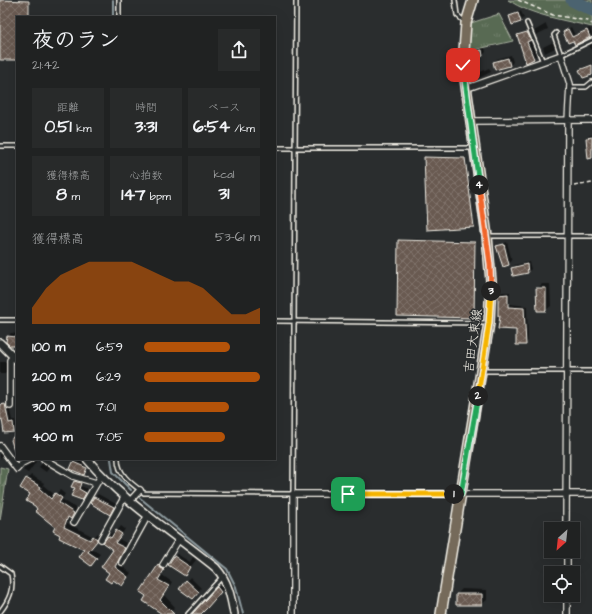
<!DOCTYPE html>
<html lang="ja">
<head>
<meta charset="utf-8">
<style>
  :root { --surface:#202222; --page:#282a2a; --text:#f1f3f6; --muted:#a2a4a5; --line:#3d3f40; --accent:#b45309 }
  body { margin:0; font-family:"Architects Daughter","Klee One",sans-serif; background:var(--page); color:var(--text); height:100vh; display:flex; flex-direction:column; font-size:15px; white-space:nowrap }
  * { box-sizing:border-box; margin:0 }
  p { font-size:13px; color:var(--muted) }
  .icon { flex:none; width:22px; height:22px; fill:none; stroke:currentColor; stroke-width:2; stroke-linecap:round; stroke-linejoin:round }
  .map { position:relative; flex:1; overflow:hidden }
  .panel { position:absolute; left:16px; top:16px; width:260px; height:444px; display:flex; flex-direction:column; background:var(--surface); border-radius:0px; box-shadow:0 4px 16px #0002,0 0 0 1px var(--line) }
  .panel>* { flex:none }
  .needle { width:26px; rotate:207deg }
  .buttons { position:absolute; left:544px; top:522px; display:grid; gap:8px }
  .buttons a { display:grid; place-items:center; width:36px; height:36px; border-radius:0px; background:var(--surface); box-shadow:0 4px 16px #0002,0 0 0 1px var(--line); font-size:20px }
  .pin { position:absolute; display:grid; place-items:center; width:34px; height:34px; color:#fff; margin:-17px; border-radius:8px; box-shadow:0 2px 6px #0006 }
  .km { position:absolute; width:20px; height:20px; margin:-10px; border-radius:50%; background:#222; color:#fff; font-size:11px; line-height:20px; text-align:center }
  .round { display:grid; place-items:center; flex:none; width:42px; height:42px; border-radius:0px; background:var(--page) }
  .head { display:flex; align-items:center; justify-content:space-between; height:68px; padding:0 16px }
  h1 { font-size:22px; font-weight:700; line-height:30px }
  .stats { display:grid; grid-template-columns:repeat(3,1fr); gap:6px; height:68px; padding:4px 16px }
  .stats div { display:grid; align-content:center; border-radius:0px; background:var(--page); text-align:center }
  .stats b { font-size:17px; font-weight:700 }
  .stats small { font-size:11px; font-weight:400 }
  .stats p { font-size:11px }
  .chart { height:112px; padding:8px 16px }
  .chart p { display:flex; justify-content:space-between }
  .chart svg { width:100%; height:72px; margin-top:4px; fill:var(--accent); opacity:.7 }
  ul { padding:0 16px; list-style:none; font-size:13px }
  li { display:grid; grid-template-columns:64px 48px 1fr; align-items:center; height:30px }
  li i { height:10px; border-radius:5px; background:var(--accent) }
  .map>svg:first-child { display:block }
  .grass { fill:url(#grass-tufts); stroke:#a6ae9e }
  .forest { fill:url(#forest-firs); stroke:#a6ae9e }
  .shadow { fill:#0007 }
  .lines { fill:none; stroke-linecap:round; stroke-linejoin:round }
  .stream { stroke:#8f9ca0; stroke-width:2 }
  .river { stroke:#4c6470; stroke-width:13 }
  .building { fill:url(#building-cross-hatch); stroke:#f4f1e8 }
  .service-casing { stroke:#f4f1e8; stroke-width:6 }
  .minor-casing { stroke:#f4f1e8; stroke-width:8 }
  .tertiary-casing { stroke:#f4f1e8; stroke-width:10 }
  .primary-casing { stroke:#f4f1e8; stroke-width:12 }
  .path { stroke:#f4f1e8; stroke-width:1.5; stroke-dasharray:4 3; stroke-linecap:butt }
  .service { stroke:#2a2d2e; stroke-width:3 }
  .minor { stroke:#2a2d2e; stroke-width:5.5 }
  .tertiary { stroke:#2a2d2e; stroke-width:7 }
  .primary { stroke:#746a5a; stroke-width:9 }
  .split-1-casing { stroke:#fff; stroke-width:8 }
  .split-2-casing { stroke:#fff; stroke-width:8 }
  .split-3-casing { stroke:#fff; stroke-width:8 }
  .split-4-casing { stroke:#fff; stroke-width:8 }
  .split-5-casing { stroke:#fff; stroke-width:8 }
  .split-1 { stroke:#f5b400; stroke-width:5 }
  .split-2 { stroke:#22a559; stroke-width:5 }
  .split-3 { stroke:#f5b400; stroke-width:5 }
  .split-4 { stroke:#f0652b; stroke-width:5 }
  .split-5 { stroke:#22a559; stroke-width:5 }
  .labels { text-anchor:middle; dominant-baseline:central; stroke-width:3; stroke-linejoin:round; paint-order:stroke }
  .street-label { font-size:13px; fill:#f4f1e8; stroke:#2a2d2e }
</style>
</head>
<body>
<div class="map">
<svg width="592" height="614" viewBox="0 0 592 614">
  <defs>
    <pattern id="grass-tufts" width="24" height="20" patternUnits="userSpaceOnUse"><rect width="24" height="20" fill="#596a53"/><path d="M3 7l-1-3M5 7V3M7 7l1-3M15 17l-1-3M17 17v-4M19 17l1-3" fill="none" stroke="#71806c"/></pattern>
    <pattern id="forest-firs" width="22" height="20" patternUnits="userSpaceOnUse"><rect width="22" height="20" fill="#596a53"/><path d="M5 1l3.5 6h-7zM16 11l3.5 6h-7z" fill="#71806c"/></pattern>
    <pattern id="building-cross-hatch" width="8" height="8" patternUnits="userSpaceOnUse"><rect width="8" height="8" fill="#695a51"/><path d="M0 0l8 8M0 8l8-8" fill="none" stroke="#7f726a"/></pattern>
  </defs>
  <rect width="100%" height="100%" fill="#2a2d2e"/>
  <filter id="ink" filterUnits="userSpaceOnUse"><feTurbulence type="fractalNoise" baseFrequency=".025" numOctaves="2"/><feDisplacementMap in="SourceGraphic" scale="8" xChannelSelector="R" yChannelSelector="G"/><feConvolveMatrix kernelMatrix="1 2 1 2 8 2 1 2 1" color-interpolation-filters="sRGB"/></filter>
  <g filter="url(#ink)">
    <path class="grass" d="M508 0H592V27C565 20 532 16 508 0Z
      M499 14 513 41 469 51 471 23Z"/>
    <path class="forest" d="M0 467 8 469 0 520Z"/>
    <path class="shadow" d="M0 0H30L29 17H17V59H0Z
      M521 11 524 18 513 24 510 17Z
      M546 24 548 29 536 35 534 31Z
      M571 27 575 35 590 28 592 34 590 37 573 40 564 32Z
      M530 29 533 36 530 40 537 55 526 62 518 36Z
      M555 41 557 47 545 53 543 47Z
      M592 43V51L589 45Z
      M485 48 486 52 483 55 472 58 471 53 474 50Z
      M511 55 513 62 510 65 496 69 494 62 497 59Z
      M592 64V74L581 70 584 67Z
      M489 68 491 72 479 78 478 73Z
      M590 135H592V155L587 138Z
      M426 156 466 157 473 226 428 229Z
      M400 239 476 241 474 317 399 241Z
      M507 242 512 261 504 266 498 246Z
      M529 262 531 269 528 272 512 268 515 265Z
      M542 284H550L551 306 546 310 537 289Z
      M502 292H510V304L527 306 528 341 525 344 517 329 501 315 499 295Z
      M11 333 17 334V345L8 336Z
      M0 362H7V371L5 374H0Z
      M8 402 12 420H15L16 428 13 431 3 418 0 419V405Z
      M0 448 2 457 0 459Z
      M45 460 52 464 46 472 39 467Z
      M77 460 89 465 83 474 74 463Z
      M34 461 36 462 28 473 23 470 29 464Z
      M31 475 44 483 43 485 55 495 60 490 65 494 62 499 77 509 67 523 94 537 98 533 100 535 91 548 100 554 95 560 85 550 62 534 38 509 32 494 22 487Z
      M77 478 83 480 81 486 88 489 81 499 74 481Z
      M98 494 116 504 110 513 95 497Z
      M121 526 125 529 119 539 128 544 118 563 131 573 122 584 110 573 115 550 108 536 113 532 115 534Z
      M177 554 190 562 193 557 196 560 185 574 174 557Z
      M163 562 168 565 162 575 172 582 164 595 175 607 168 614H163L144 601 159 566Z
      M190 577 201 588 196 595 180 589Z
      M220 585 224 588 201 614H194Z
      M462 589 487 590V600L482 604 457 594Z"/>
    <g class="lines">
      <path class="stream" d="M113 17V0
        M111 459 113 472 131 490
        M140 498 227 569 236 587 243 614"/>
      <path class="river" d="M572 0 592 10"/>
    </g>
    <path class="building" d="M0 0 29 1V17H17V60H0Z
      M518 13 521 22 512 25 509 16Z
      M568 29 572 37 587 30 590 37 575 45 573 41 568 43 563 32Z
      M527 32 531 40 527 42 534 59 526 63 517 35Z
      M482 50 483 56 471 59 470 53Z
      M508 58 510 66 495 70 493 62Z
      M592 65V75L583 78 579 70Z
      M592 137V158L588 159 586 138Z
      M424 157 465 158 474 227 427 230Z
      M398 240 475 242 474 318 397 316Z
      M504 244 509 265 503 267 496 246Z
      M527 264 528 273 513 276 511 268Z
      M536 288H546V311H537Z
      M508 294V307L524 308 526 345H516V330L498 329 500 316H498V295Z
      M7 336 17 337V346H10L6 342Z
      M5 404 9 423 13 422 14 432 4 433 2 419 0 420V405Z
      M17 431V454H15L11 440Z
      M73 462 87 468 84 475 70 469Z
      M26 478 41 487 40 489 51 499 55 493 62 498 59 503 74 513 71 519 68 517 64 527 90 540 93 536 97 539V541L88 552 97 558 91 566 79 557 84 550 59 538 60 535 53 531 55 527 35 511 37 509 35 506 26 501 30 494 20 488Z
      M74 481 81 483 79 489 86 493 82 500 71 496 75 488 71 487Z
      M94 497 114 507 110 515 90 503Z
      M116 530 122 534 115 543 125 548 115 567 128 577 122 586 113 580 111 583 105 579 109 573 101 567 113 550 103 543 108 536 111 538Z
      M174 556 190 567 185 576 168 565Z
      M158 565 164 570 158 580 169 586 160 600 174 614H162L143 601 146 596 140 592Z
      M186 580 199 592 193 599 179 589Z
      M217 587 221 592 207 608 201 614H192Z
      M456 594H482V605H456Z"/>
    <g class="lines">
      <defs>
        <path id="service" d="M119 0V17
          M455 0 457 15 465 22
          M527 23 543 62
          M556 33 554 35 561 55 592 40
          M570 87H586L592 82
          M0 146H17
          M275 148H473
          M488 236H592
          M0 320H17
          M275 321 487 323
          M482 371H592
          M118 459C118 475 132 484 144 493L293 494 296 0
          M0 566 11 574C14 589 10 599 0 612
          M188 614 222 577"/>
        <path id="minor" d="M465 89 561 55 570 84 568 121 566 529
          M470 121 592 120
          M10 406V360L14 356
          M0 446 17 469 22 463 30 459
          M44 459 73 476 96 483
          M130 501 140 490
          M74 522 101 476
          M101 539 125 496
          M567 551V573
          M122 562 148 515
          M163 565 179 539
          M567 595V614
          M293 614V494H592"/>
        <path id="tertiary" d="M0 343 17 360
          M87 459C123 502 173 533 216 568 228 581 231 597 234 614"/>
        <path id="primary" d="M441 614 489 323 491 281 487 236 463 65 466 23 473 0"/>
      </defs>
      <use href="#service" class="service-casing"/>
      <use href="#minor" class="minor-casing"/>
      <use href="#tertiary" class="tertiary-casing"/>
      <use href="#primary" class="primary-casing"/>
      <path class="path" d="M518 0 553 15 588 21 592 24
        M574 186 592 183"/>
      <use href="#service" class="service"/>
      <use href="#minor" class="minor"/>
      <use href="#tertiary" class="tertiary"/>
      <use href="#primary" class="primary"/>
    </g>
  </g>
  <g class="lines" filter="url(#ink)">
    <defs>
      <path id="split-1" d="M348 494H454"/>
      <path id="split-2" d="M454 494H461L478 396"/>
      <path id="split-3" d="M478 396 489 323 491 291"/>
      <path id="split-4" d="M479 185 490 264 491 291"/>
      <path id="split-5" d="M463 65 479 185"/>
    </defs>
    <use href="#split-1" class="split-1-casing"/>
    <use href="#split-2" class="split-2-casing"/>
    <use href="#split-3" class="split-3-casing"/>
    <use href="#split-4" class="split-4-casing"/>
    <use href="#split-5" class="split-5-casing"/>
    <use href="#split-1" class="split-1"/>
    <use href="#split-2" class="split-2"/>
    <use href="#split-3" class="split-3"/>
    <use href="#split-4" class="split-4"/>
    <use href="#split-5" class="split-5"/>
  </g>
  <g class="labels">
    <g class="street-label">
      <text transform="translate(473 341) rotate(-82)">吉田大東線</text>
    </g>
  </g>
</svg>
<div class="buttons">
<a><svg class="needle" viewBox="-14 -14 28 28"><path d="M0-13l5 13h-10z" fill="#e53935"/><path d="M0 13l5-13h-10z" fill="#a2a4a5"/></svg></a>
<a><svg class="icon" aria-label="locate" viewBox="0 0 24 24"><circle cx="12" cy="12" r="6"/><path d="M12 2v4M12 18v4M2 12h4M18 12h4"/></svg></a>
</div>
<div class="pin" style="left:348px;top:494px;background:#1e9e55"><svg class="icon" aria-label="arrive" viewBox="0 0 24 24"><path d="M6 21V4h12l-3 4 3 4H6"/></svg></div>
<div class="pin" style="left:463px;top:65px;background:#d93025"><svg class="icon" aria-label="check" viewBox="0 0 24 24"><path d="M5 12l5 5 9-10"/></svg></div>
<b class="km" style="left:454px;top:494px">1</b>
<b class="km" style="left:478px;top:396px">2</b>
<b class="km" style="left:491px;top:291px">3</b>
<b class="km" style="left:479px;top:185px">4</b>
<section class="panel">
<div class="head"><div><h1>夜のラン</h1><p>21:42</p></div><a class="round"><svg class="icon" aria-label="share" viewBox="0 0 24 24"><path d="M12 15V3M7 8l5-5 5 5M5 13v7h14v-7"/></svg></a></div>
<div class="stats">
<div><p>距離</p><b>0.51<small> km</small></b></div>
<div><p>時間</p><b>3:31</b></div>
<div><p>ペース</p><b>6:54<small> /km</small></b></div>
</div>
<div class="stats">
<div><p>獲得標高</p><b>8<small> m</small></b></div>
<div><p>心拍数</p><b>147<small> bpm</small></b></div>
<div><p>kcal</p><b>31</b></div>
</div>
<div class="chart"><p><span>獲得標高</span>53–61 m</p>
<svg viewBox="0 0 160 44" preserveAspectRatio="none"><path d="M0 44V34L10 22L20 14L30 10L40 6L50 6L60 6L70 6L80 10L90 14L100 18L110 18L120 22L130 30L140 38L150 38L160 34V44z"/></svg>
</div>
<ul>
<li><b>100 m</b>6:59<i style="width:74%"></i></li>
<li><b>200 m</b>6:29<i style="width:100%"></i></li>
<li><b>300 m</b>7:01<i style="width:73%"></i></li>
<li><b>400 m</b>7:05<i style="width:70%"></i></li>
</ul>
</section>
</div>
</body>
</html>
